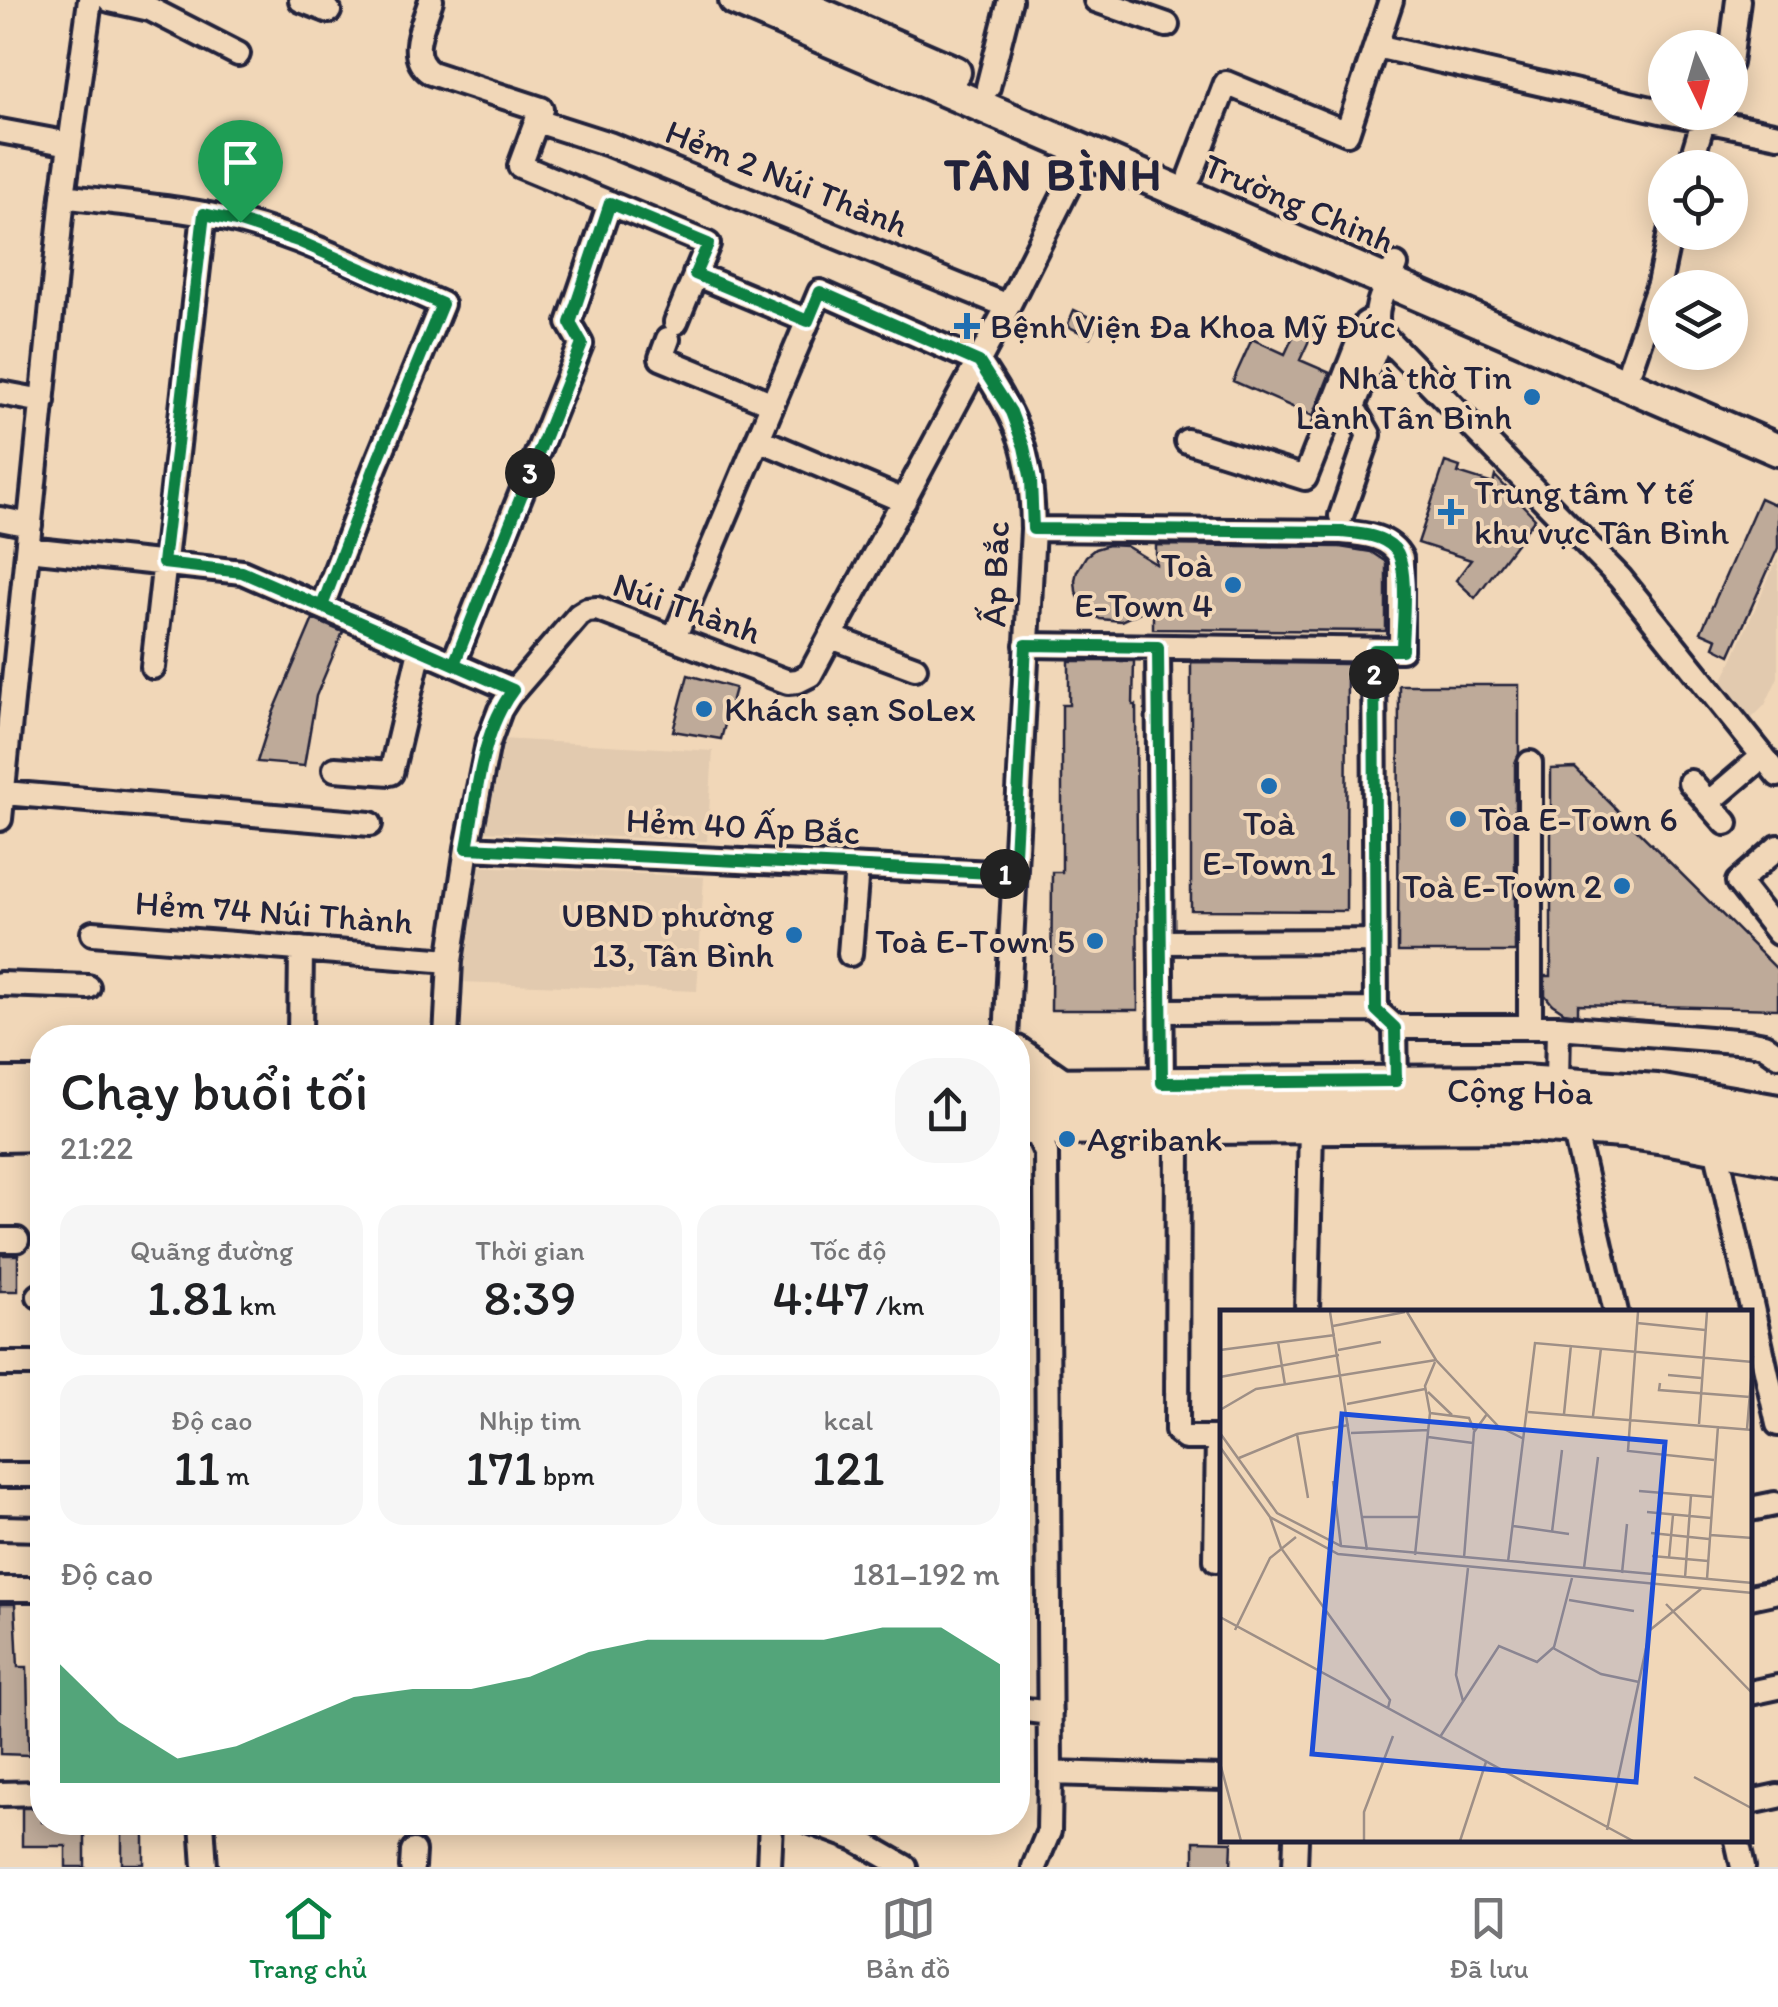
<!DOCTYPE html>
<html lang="vi">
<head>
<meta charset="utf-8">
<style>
  :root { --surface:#fff; --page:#f6f6f6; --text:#202124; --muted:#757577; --line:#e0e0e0; --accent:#0b8043 }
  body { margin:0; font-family:Itim,sans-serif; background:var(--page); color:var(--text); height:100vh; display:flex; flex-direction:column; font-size:38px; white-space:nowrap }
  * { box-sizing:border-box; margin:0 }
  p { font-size:32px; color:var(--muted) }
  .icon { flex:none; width:55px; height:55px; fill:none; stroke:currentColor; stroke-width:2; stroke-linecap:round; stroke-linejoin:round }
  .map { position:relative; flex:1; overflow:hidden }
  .sheet { position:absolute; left:30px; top:1025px; width:1000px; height:810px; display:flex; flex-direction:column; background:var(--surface); border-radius:40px; box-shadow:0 5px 25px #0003 }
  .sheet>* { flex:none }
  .needle { width:65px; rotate:175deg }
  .buttons { position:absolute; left:1648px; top:30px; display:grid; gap:20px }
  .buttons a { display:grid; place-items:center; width:100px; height:100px; border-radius:50%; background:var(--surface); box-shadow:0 5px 25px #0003; font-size:50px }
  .pin { position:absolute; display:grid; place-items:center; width:85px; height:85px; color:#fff; margin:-102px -42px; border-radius:50% 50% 50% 0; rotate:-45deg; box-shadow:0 0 10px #0007 }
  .pin .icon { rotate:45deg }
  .km { position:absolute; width:50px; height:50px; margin:-25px; border-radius:50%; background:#222; color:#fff; font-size:28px; line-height:50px; text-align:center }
  .round { display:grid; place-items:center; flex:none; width:105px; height:105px; border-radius:40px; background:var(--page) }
  .headline { display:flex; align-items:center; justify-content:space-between; height:170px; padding:0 30px }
  h1 { font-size:55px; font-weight:600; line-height:75px }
  .figures { display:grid; grid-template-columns:repeat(3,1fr); gap:15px; height:170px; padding:10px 30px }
  .figures div { display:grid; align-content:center; border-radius:25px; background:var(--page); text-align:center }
  .figures b { font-size:50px; font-weight:600 }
  .figures small { font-size:28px; font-weight:400 }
  .figures p { font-size:28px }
  .chart { height:280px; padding:20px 30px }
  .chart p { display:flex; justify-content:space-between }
  .chart svg { width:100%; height:180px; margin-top:10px; fill:var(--accent); opacity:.7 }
  .menu { display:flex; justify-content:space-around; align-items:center; height:140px; border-top:2px solid var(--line); background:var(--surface); font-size:28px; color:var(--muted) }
  .menu a { display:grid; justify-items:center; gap:5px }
  .menu .selected { color:var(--accent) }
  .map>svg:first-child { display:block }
  .built { fill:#e2caaf }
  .building { fill:#beaa99; stroke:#22223b; stroke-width:2.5 }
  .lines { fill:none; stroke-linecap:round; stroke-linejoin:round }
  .minor-casing { stroke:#22223b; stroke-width:30 }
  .major-casing { stroke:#22223b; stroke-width:38 }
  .minor { stroke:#f1d7b8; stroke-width:22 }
  .major { stroke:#f1d7b8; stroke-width:30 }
  .route-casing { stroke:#fff; stroke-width:20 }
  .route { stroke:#0b8043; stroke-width:12 }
  .poi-dot { fill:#1f6fb2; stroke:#f1d7b8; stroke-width:4 }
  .labels { text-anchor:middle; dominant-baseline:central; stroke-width:8; stroke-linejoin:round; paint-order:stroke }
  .street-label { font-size:35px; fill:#22223b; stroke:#f1d7b8 }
  .poi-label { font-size:35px; fill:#22223b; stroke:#f1d7b8; text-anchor:start }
  .district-label { font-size:45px; font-weight:bold; letter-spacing:2.5px; fill:#22223b; stroke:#f1d7b8 }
  .inset-road { fill:none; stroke:#9e8f86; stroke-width:2.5 }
  .view { fill:#1d4ed8; fill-opacity:0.15; stroke:#1d4ed8; stroke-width:5 }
  .inset-edge { fill:none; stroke:#22223b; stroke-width:5 }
</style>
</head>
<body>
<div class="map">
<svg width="1778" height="1867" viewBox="0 0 1778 1867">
  <rect width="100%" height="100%" fill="#f1d7b8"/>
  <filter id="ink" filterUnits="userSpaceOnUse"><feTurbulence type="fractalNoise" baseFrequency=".01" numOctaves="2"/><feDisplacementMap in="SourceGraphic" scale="20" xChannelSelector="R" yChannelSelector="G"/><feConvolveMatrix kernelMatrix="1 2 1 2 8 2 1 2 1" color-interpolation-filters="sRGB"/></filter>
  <g filter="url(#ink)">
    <path class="built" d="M1778 557V677L1765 705 1748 722 1720 687Z
      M501 739 713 751 707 841 484 831Z
      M477 866 704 877 697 991 460 982Z"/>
    <path class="building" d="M1074 310 1098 321 1090 337 1067 326Z
      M1297 328 1312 334 1300 360 1330 373 1313 416 1233 381 1252 339 1285 354Z
      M1445 462 1460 467 1458 473 1493 484 1495 476 1535 518 1475 598 1456 580 1471 560 1418 543Z
      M1760 498 1778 506V548L1730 655 1714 647 1717 639 1701 632Z
      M1108 545 1126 546 1156 564V545L1340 547 1371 552 1386 562V631L1153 629V606L1121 621 1100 619 1087 611 1081 603 1076 591 1075 580 1077 571 1086 556 1095 549Z
      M313 619 343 632 316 696 304 766 257 762 271 718Z
      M1069 661H1134L1133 705H1136L1138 1010H1051L1052 872H1062V705H1069Z
      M1191 662 1347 664 1346 911 1191 910Z
      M688 675 735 688 721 739 673 731Z
      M1399 685H1519V754L1515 763V952H1398Z
      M1575 768 1778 970V1009L1578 1004V1014L1564 1012 1552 1004 1545 995V976H1551V769Z
      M0 1255H18V1291H0Z
      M0 1604H15L18 1667H27L29 1755 0 1754Z
      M22 1808H42V1822H85V1867H66V1846H22Z
      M122 1822H144V1864H122Z
      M1194 1841 1232 1842 1231 1867H1194Z"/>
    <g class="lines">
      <defs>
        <path id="minor" d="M110 0 150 9 238 54
          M301 0 329 11
          M431 0C424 24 405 56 431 73L541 109 520 166 708 244 676 322
          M1096 0 1167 25
          M1376 46 1665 112
          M1730 63 1738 0
          M988 87 1010 0
          M1666 112 1778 135
          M537 121 609 144 1008 306
          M0 131 70 144
          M1689 168 1706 112
          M1191 175 1226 83 1347 133 1391 0
          M63 196C122 204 183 207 240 222 310 240 376 275 442 304L375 467 322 606
          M1396 265C1387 285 1370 310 1380 332L1620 578 1778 775
          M695 274 808 321
          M668 339 661 358 773 404
          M979 362C1020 422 1032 456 1033 529L1006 1038
          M1631 366 1659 284 1670 232
          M0 393 43 401
          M758 439 904 501
          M1187 441 1305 478 1366 323 1376 318
          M1341 516 1369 435 1353 407 1382 334
          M0 519 30 525
          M28 549 242 572 513 690
          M831 637 915 668
          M674 638 820 292 979 362
          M1026 645 1401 650V558C1390 536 1364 534 1341 532L1033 529
          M1158 647 1162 1083
          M1374 650 1376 1010
          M453 664 581 344 569 323 610 203
          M153 667 204 214
          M335 769 391 773 420 650
          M1690 782 1726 823
          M4 793 370 824
          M1708 803 1763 756
          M0 819 63 196 90 0
          M1778 847 1738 882 1778 933
          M467 848 1015 874
          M93 933 450 961
          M1161 942 1375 941
          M850 954 857 867
          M0 984 88 987
          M1162 1011 1376 1010 1395 1027H1558L1748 1042 1764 1045 1778 1055
          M1395 1027 1396 1081
          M1530 1027V763
          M300 1038 301 949
          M446 1038 450 961 467 848 488 743 500 710 509 696 579 615 587 610 597 609 788 682 798 681 810 675 1008 306 1086 151
          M1018 1048 1068 1083
          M1557 1082 1558 1027
          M1178 1128 1177 1431 1185 1438H1223
          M1574 1128 1616 1312
          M1716 1147 1778 1424
          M0 1240H17
          M39 1296H42
          M1307 1312 1311 1127
          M0 1364H32
          M0 1475H42
          M1750 1509 1775 1504
          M0 1528 42 1529
          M1216 1560 1218 1438
          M0 1589H42
          M1750 1597 1778 1591
          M1750 1693 1778 1687
          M1018 1709 1050 1713
          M1050 1773 1223 1778
          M0 1794 42 1793
          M1750 1802 1778 1796
          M202 1822 205 1867
          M811 1822 856 1839 905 1867
          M1737 1840 1743 1867
          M412 1867 413 1851
          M769 1867 771 1822
          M1034 1867 1049 1831 1050 1773 1046 1153 1035 1128
          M1295 1867 1296 1840"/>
        <path id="major" d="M735 0 1778 450
          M789 0 955 72
          M0 1084H42
          M1018 1084 1522 1081 1657 1090 1778 1111
          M1018 1107 1568 1105 1681 1118 1778 1136
          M0 1111H42
          M1018 1129 1531 1126 1623 1132 1671 1139 1778 1159
          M0 1136 42 1135"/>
      </defs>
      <use href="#minor" class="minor-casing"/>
      <use href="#major" class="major-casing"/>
      <use href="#minor" class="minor"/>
      <use href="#major" class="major"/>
    </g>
  </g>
  <g class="lines" filter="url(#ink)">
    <defs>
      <path id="route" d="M240 222 298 241 442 304 375 467 322 606 513 690C480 734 477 796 467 848L1014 874 1026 645 1158 647 1162 1083 1396 1081 1395 1028 1376 1010 1374 650H1402C1402 628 1410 563 1394 548 1381 534 1358 534 1341 532L1033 529 1031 480 1024 447 1011 412 979 362 820 292 808 321 695 274 708 244 610 203 570 323 582 344 454 664 242 572 163 563 204 214 240 222"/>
    </defs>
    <use href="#route" class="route-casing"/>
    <use href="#route" class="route"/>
  </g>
  <g class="poi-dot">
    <path d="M962 311h10v10h10v10h-10v10h-10v-10h-10v-10h10z"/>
    <circle cx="1532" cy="397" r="10"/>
    <path d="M1446 497h10v10h10v10h-10v10h-10v-10h-10v-10h10z"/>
    <circle cx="1233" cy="585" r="10"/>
    <circle cx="704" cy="709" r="10"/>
    <circle cx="1269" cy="786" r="10"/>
    <circle cx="1458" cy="819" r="10"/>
    <circle cx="1622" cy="886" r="10"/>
    <circle cx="794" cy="935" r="10"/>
    <circle cx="1095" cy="941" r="10"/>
    <circle cx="1067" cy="1139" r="10"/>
  </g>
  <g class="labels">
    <g class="street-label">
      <text transform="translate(787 178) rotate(22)">Hẻm 2 Núi Thành</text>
      <text transform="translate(1299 203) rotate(23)">Trường Chinh</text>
      <text transform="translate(995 574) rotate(-88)">Ấp Bắc</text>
      <text transform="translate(687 608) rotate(19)">Núi Thành</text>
      <text transform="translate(743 826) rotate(3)">Hẻm 40 Ấp Bắc</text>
      <text transform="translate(274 912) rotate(4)">Hẻm 74 Núi Thành</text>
      <text transform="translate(1520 1091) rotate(1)">Cộng Hòa</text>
    </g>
    <g class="poi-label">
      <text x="990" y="326">Bệnh Viện Đa Khoa Mỹ Đức</text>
      <text x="1512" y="377" text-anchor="end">Nhà thờ Tin<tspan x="1512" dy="40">Lành Tân Bình</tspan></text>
      <text x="1474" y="492">Trung tâm Y tế<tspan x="1474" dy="40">khu vực Tân Bình</tspan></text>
      <text x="1213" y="565" text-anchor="end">Toà<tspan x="1213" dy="40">E-Town 4</tspan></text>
      <text x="724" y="709">Khách sạn SoLex</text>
      <text x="1478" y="819">Tòa E-Town 6</text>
      <text x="1269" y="823" text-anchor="middle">Toà<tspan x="1269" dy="40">E-Town 1</tspan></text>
      <text x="1602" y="886" text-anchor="end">Toà E-Town 2</text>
      <text x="774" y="915" text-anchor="end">UBND phường<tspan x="774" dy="40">13, Tân Bình</tspan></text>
      <text x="1075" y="941" text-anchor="end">Toà E-Town 5</text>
      <text x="1087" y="1139">Agribank</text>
    </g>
    <g class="district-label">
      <text x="1054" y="174">TÂN BÌNH</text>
    </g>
  </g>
  <g transform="translate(1220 1310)">
    <rect width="532" height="532" fill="#f1d7b8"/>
    <path class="inset-road" d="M110 2 147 240M187 2 216 50 278 116 304 129M418 2 408 141 494 150M417 13 485 20M113 16 185 2M58 32 65 75M0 40 115 25M118 40 161 32M448 65 481 68M0 67 119 45M440 73 439 80 530 87M208 82 232 105M127 94 205 79M0 100 36 79 216 50M308 102 533 120M210 103 249 108 254 120M344 104 351 35M373 106 381 38M479 114 487 2M527 119 533 46M0 123 57 203 121 236 533 273M131 123 209 120M77 124 88 188M208 127 253 133M0 137 50 207 118 244 533 283M19 148 77 124 129 115M113 171 121 236M419 181 492 187M427 202 491 208M50 207 61 238 170 390 168 398M142 207H199M293 216 349 224M332 222 342 140M431 223 489 229M490 225 533 228M195 245 210 103 205 76 215 52M432 246 488 251M244 248 254 122 267 104M449 248 453 205M288 252 315 33 533 52M364 258 378 147M402 263 407 214M465 268 471 185M487 269 498 116M349 290 414 301M446 294 533 384M0 307 413 531M15 320 50 248 76 227M333 338 381 364 419 372M243 391 236 365 248 258M220 427 279 336 317 352 334 337 352 268M0 453 21 531M474 467 533 499M387 520 430 320 481 279M144 531V502L173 426M240 531 266 452"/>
    <path class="view" d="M122 104 445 132 416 472 92 444Z"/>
    <rect width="532" height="532" class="inset-edge"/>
  </g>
</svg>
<div class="buttons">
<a><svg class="needle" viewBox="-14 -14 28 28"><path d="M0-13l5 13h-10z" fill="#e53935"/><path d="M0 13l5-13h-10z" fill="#757577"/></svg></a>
<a><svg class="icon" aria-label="locate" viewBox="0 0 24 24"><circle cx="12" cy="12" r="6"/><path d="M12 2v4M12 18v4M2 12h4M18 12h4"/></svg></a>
<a><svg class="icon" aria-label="layers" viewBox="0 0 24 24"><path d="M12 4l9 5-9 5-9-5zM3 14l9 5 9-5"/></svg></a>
</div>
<div class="pin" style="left:240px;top:222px;background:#1e9e55"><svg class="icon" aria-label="arrive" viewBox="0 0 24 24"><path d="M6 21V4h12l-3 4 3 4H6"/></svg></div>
<b class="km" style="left:1005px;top:874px">1</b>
<b class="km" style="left:1374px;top:674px">2</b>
<b class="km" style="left:530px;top:473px">3</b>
<section class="sheet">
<div class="headline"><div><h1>Chạy buổi tối</h1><p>21:22</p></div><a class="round"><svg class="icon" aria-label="share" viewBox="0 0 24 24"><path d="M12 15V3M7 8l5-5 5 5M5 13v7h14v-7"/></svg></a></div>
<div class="figures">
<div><p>Quãng đường</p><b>1.81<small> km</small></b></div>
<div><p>Thời gian</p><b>8:39</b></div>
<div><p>Tốc độ</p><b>4:47<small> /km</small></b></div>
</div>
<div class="figures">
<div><p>Độ cao</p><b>11<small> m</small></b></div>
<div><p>Nhịp tim</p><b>171<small> bpm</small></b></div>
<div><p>kcal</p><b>121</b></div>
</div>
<div class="chart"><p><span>Độ cao</span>181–192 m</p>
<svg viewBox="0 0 160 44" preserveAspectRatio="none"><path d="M0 44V15L10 29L20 38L30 35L40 29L50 23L60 21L70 21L80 18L90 12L100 9L110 9L120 9L130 9L140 6L150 6L160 15V44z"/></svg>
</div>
</section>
</div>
<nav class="menu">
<a class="selected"><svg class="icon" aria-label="home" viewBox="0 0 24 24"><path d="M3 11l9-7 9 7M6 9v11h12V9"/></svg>Trang chủ</a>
<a><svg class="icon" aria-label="map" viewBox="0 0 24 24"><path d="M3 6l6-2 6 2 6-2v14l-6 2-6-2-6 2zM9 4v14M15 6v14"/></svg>Bản đồ</a>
<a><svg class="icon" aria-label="saved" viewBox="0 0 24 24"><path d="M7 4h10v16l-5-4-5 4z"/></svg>Đã lưu</a>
</nav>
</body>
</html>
